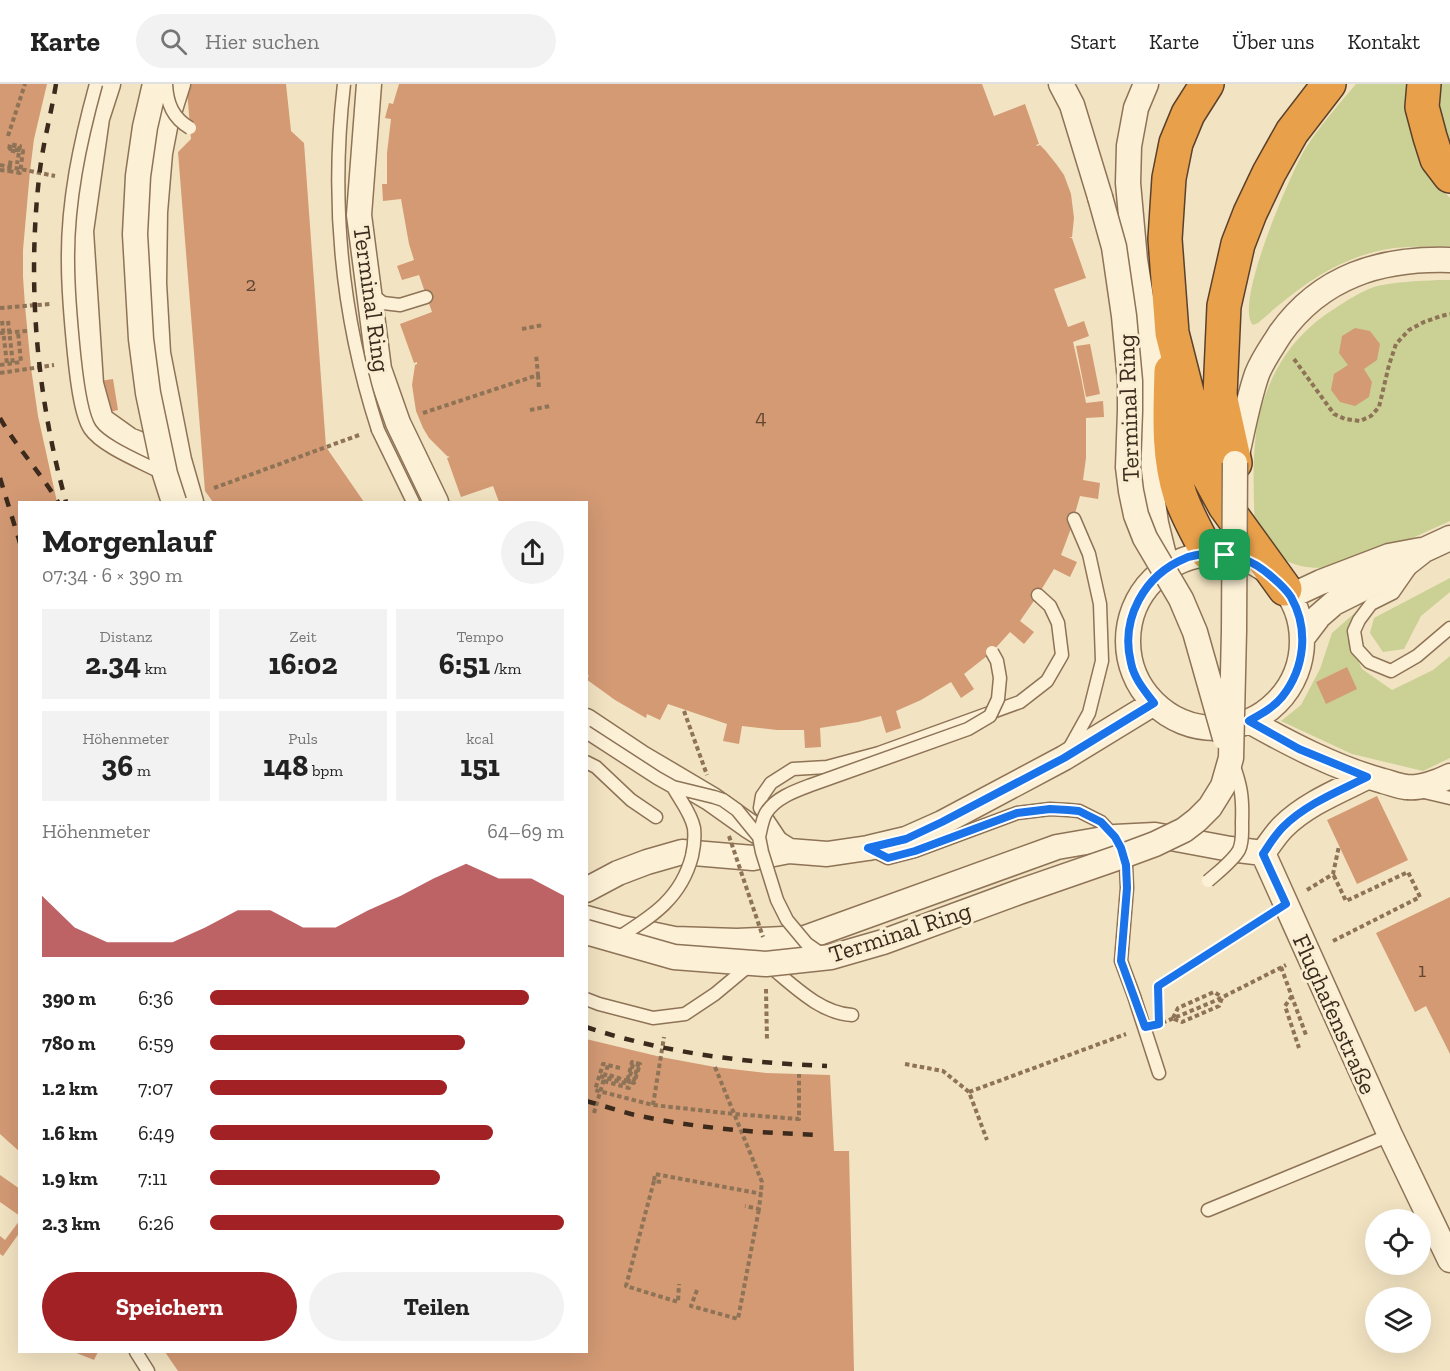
<!DOCTYPE html>
<html lang="de">
<head>
<meta charset="utf-8">
<style>
  :root { --surface:#fff; --page:#f2f2f2; --text:#222; --muted:#767676; --line:#e0e0e0; --accent:#a22125 }
  body { margin:0; font-family:"Zilla Slab",serif; background:var(--page); color:var(--text); height:100vh; display:flex; flex-direction:column; font-size:22px; white-space:nowrap }
  * { box-sizing:border-box; margin:0 }
  p { font-size:20px; color:var(--muted) }
  .icon { flex:none; width:33px; height:33px; fill:none; stroke:currentColor; stroke-width:2; stroke-linecap:round; stroke-linejoin:round }
  .map { position:relative; flex:1; overflow:hidden }
  .sheet { position:absolute; left:18px; top:417px; width:570px; height:852px; display:flex; flex-direction:column; background:var(--surface); border-radius:0px; box-shadow:0 6px 24px #0002 }
  .sheet>* { flex:none }
  .controls { position:absolute; left:1365px; top:1125px; display:grid; gap:12px }
  .controls a { display:grid; place-items:center; width:66px; height:66px; border-radius:50%; background:var(--surface); box-shadow:0 6px 24px #0002; font-size:30px }
  .pin { position:absolute; display:grid; place-items:center; width:51px; height:51px; color:#fff; margin:-26px; border-radius:12px; box-shadow:0 3px 9px #0006 }
  .round { display:grid; place-items:center; flex:none; width:63px; height:63px; border-radius:32px; background:var(--page) }
  .head { display:flex; align-items:center; justify-content:space-between; height:102px; padding:0 24px }
  h1 { font-size:33px; font-weight:800; line-height:45px }
  .stats { display:grid; grid-template-columns:repeat(3,1fr); gap:9px; height:102px; padding:6px 24px }
  .stats div { display:grid; align-content:center; border-radius:0px; background:var(--page); text-align:center }
  .stats b { font-size:30px; font-weight:800 }
  .stats small { font-size:16px; font-weight:400 }
  .stats p { font-size:16px }
  .chart { height:168px; padding:12px 24px }
  .chart p { display:flex; justify-content:space-between }
  .chart svg { width:100%; height:108px; margin-top:6px; fill:var(--accent); opacity:.7 }
  .action { display:flex; gap:12px; margin-top:auto; padding:12px 24px }
  .action a { flex:1; height:69px; border-radius:36px; background:var(--accent); color:#fff; font-size:24px; font-weight:800; line-height:69px; text-align:center }
  .action a+a { background:var(--page); color:var(--text) }
  ul { padding:0 24px; list-style:none; font-size:20px }
  li { display:grid; grid-template-columns:96px 72px 1fr; align-items:center; height:45px }
  li i { height:15px; border-radius:8px; background:var(--accent) }
  header { display:flex; align-items:center; gap:36px; box-sizing:border-box; height:84px; padding:0 30px; background:var(--surface); border-bottom:2px solid var(--line) }
  header strong { font-size:28px }
  nav { display:flex; gap:33px; margin-inline-start:auto; font-size:21px }
  .search { width:420px; height:54px; background:var(--page); display:flex; align-items:center; gap:15px; box-sizing:border-box; padding:0 21px; border-radius:33px; color:var(--muted); font-size:22px }
  .map>svg:first-child { display:block }
  .green { fill:#cbd194 }
  .building { fill:#d39a74 }
  .lines { fill:none; stroke-linecap:round; stroke-linejoin:round }
  .service-casing { stroke:#8e7357; stroke-width:15 }
  .minor-casing { stroke:#8e7357; stroke-width:27 }
  .motorway-casing { stroke:#5b412c; stroke-width:36 }
  .path { stroke:#8e7357; stroke-width:4; stroke-dasharray:4.5 3; stroke-linecap:butt }
  .service { stroke:#fcf0d6; stroke-width:12 }
  .minor { stroke:#fcf0d6; stroke-width:24 }
  .motorway { stroke:#e9a04b; stroke-width:33 }
  .rail { stroke:#3c2b1d; stroke-width:4.5; stroke-dasharray:10 10; stroke-linecap:butt }
  .service-bridge-casing { stroke:#8e7357; stroke-width:15; stroke-linecap:butt }
  .minor-bridge-casing { stroke:#8e7357; stroke-width:27; stroke-linecap:butt }
  .path-bridge { stroke:#8e7357; stroke-width:4; stroke-dasharray:4.5 3; stroke-linecap:butt }
  .service-bridge { stroke:#fcf0d6; stroke-width:12 }
  .minor-bridge { stroke:#fcf0d6; stroke-width:24 }
  .route-casing { stroke:#fff; stroke-width:12 }
  .route { stroke:#1a73e8; stroke-width:8 }
  .labels { text-anchor:middle; dominant-baseline:central; stroke-width:6; stroke-linejoin:round; paint-order:stroke }
  .number-label { font-size:21px; fill:#624733 }
  .street-label { font-size:24px; fill:#3c2b1d; stroke:#f9edd2 }
</style>
</head>
<body>
<header>
<strong>Karte</strong>
<div class="search"><svg class="icon" aria-label="search" viewBox="0 0 24 24"><circle cx="10" cy="10" r="6"/><path d="M15 15l6 6"/></svg>Hier suchen</div>
<nav><a>Start</a><a>Karte</a><a>Über uns</a><a>Kontakt</a></nav>
</header>
<div class="map">
<svg width="1450" height="1287" viewBox="0 0 1450 1287">
  <rect width="100%" height="100%" fill="#f2e3c2"/>
  <path class="green" d="M1356 0H1409V33L1413 55 1423 77 1438 101 1450 114V162C1432 163 1413 162 1394 164 1338 172 1299 203 1258 239L1253 241C1233 221 1291 89 1305 65 1320 42 1338 21 1356 0Z
    M1435 0H1450V72L1443 63Z
    M1438 196H1450V437C1433 445 1416 452 1399 460 1364 475 1320 496 1283 475 1272 469 1264 458 1255 450 1254 418 1252 380 1256 349 1264 297 1289 253 1334 225 1346 217 1360 208 1374 203 1391 198 1420 197 1438 196Z
    M1450 494V508L1421 532 1404 565 1383 568 1370 549 1374 534Z
    M1357 527 1347 553 1362 585 1392 606 1433 586 1450 572V674L1423 687 1352 670 1281 637 1301 621 1320 585 1332 549Z"/>
  <path class="building" d="M0 0H47L34 55 30 87 23 166V193L25 222 31 284 38 332 57 418H20V1068L0 1050Z
    M188 0H286L291 47 304 59 326 363 364 418H213L205 407 178 68 191 55 187 6Z
    M399 0H982L994 32 1025 20 1039 60 1036 61 1037 62 1040 61 1045 66 1057 81 1064 91 1071 110 1074 134 1072 153 1069 154H1072L1086 194 1054 205 1068 243 1084 237 1089 252 1073 258 1081 293 1086 319 1103 317 1104 333 1086 334V374L1083 396 1100 399 1098 415 1080 412 1070 447 1061 471 1077 478 1070 493 1054 485 1038 511 1020 537 1034 548 1024 560 1010 548 992 568 964 590 974 605 961 614 951 598 921 616 896 627 901 644 886 649 881 632 858 638 820 644 821 663 805 664 804 646H777L742 642 739 660 723 657 727 640 668 620 660 636 647 630 646 634 615 616 586 595 589 592 586 590V418H499L493 402 461 413 447 374 450 373 447 372 429 354 423 344 416 327 412 301 415 281 417 280V278L414 279 400 240 432 228 419 191 402 196 397 182 414 176 409 160 401 115 383 117 382 100H387V69L391 35 385 34 389 19 393 20Z
    M1355 244 1370 247 1380 260 1377 276 1364 285 1372 298 1369 313 1355 322 1340 318 1331 306 1334 290 1348 281 1339 269 1342 252Z
    M1090 260 1100 310 1086 313 1076 262Z
    M113 295 118 326 105 329 100 297Z
    M1347 583 1357 605 1326 620 1316 598Z
    M1377 712 1408 776 1357 800 1327 736Z
    M1450 813V970L1426 922 1415 928 1376 849Z
    M586 955 661 973 715 983 766 989 830 991 834 1067H849L854 1287H178L165 1268H586Z
    M0 1091 20 1105V1132L0 1118Z
    M20 1136V1148L3 1172 0 1170V1152L5 1156Z
    M74 1268H98L94 1276Z"/>
  <g class="lines">
    <defs>
      <path id="service" d="M370 209 383 219 400 221 426 213
        M378 346 413 418
        M1409 486 1393 509 1371 520 1359 536 1354 547 1357 565 1369 578 1391 587 1417 572 1450 544
        M1069 665 1089 629 1102 577 1100 520 1089 470 1074 435
        M586 678 596 683 631 716 656 733
        M1420 707 1450 714
        M780 754 760 724 762 712 771 699 793 685 827 683 879 669 1020 618 1047 597 1062 571 1058 539 1050 522 1038 511
        M872 766 888 774 915 767 1017 729 1050 725 1068 726 1079 727 1101 738 1115 753 1121 764 1126 781 1127 804 1121 877 1134 912 1159 989
        M767 880C792 900 819 929 852 931
        M1208 1126 1390 1051
        M136 1268 148 1287"/>
      <path id="minor" d="M108 0 97 34 81 147 91 300 101 336 129 356 179 376
        M178 0 166 38 160 69 155 128 154 199 158 269 179 376 191 418
        M369 0 359 131 379 285 398 339 436 418
        M1061 0 1072 21 1100 113
        M1146 0 1136 24 1129 62 1128 99 1135 176 1149 263 1153 330 1151 404 1156 439 1167 484
        M1237 371C1243 344 1248 316 1257 290 1263 275 1272 263 1280 250 1321 192 1381 174 1450 176
        M1128 557a87 87 0 1 1 174 0a87 87 0 1 1-174 0Z
        M1291 512 1321 498 1389 472 1421 466
        M1303 553 1319 532 1334 519 1396 488 1424 466 1450 454
        M586 637 640 673 711 715 749 742 789 767
        M1249 637C1292 661 1336 684 1383 697 1391 699 1398 702 1406 703 1419 705 1438 698 1450 692
        M1263 769 1390 1051 1450 1176
        M1263 769C1269 761 1275 751 1283 743 1306 720 1339 707 1367 693
        M586 806 618 789 647 778 682 768 753 774 789 767 827 770 868 764 906 755 942 739 1064 674 1154 619
        M586 834 622 844 674 855 737 857 805 854 1057 763 1115 753 1155 751 1230 765 1263 769"/>
      <path id="motorway" d="M1207 0 1188 30 1176 59 1169 94 1165 155 1172 249 1208 391 1225 422 1285 505
        M1424 0 1422 23 1430 53 1437 75 1450 92
        M1171 287C1170 328 1167 370 1180 411 1187 431 1198 451 1208 469
        M1235 379 1220 311 1224 222 1238 160 1250 129 1269 89 1292 48 1329 0"/>
    </defs>
    <use href="#service" class="service-casing"/>
    <use href="#minor" class="minor-casing"/>
    <use href="#motorway" class="motorway-casing"/>
    <path class="path" d="M8 52 25 0
      M0 81 55 92
      M0 86 9 87 11 74
      M9 87 20 89 23 67 10 65V61L19 63 18 68 9 66 10 60 20 62 17 80
      M0 224 50 220
      M2 237 7 280
      M8 237 13 280
      M522 245 543 241
      M0 249 27 247
      M1294 275 1334 330 1345 335 1360 337 1371 332 1379 323 1389 281 1396 260 1409 246 1424 238 1441 232 1450 230
      M0 281 21 278 18 248
      M0 289 54 281
      M538 291 539 305
      M530 326 550 322
      M423 329 538 291 536 270
      M214 404 359 351
      M1307 806 1333 790 1339 762
      M1333 857 1420 813 1408 788 1346 817 1333 790
      M1281 883 1306 951
      M1292 912 1285 922 1299 964
      M1159 914 1158 901 1263 835
      M1173 934 1178 924 1214 908 1222 913
      M1174 935 1182 938 1219 922 1222 914
      M1162 939 1217 916 1286 881
      M905 980 943 987 969 1008 987 1056
      M715 983 762 1098 759 1125 745 1122
      M620 984 603 980 595 1006 653 1021 734 1030 799 1035V990
      M600 992 628 1000 633 980 638 981 634 996 628 994 632 978 640 980 634 999 609 991
      M604 997 629 1004 630 998
      M969 1008 1126 950
      M653 1021 664 953
      M594 1029 608 981H610
      M654 1097 626 1202 678 1218 679 1200
      M661 1098 654 1097 655 1090 762 1110
      M697 1206 691 1222 738 1235 759 1125"/>
    <use href="#service" class="service"/>
    <use href="#minor" class="minor"/>
    <use href="#motorway" class="motorway"/>
    <path class="rail" d="M56 0C51 31 42 63 39 94 27 203 37 313 66 418
      M0 334C17 364 41 389 58 418
      M0 394 20 459
      M586 943C664 969 746 979 827 982
      M586 1017C601 1021 616 1026 631 1030 693 1044 758 1049 822 1051"/>
    <defs>
      <path id="service-bridge" d="M96 0C80 58 67 118 68 179 68 209 71 240 74 270 76 289 80 330 90 345 102 363 144 379 164 390
        M166 0C167 20 173 34 190 44
        M344 0C330 119 341 232 378 346
        M586 648 657 694 673 703 714 713 723 716 737 726 759 753 762 768 777 816 787 836 807 860 817 867 825 871
        M759 753C761 745 762 736 766 729 775 714 795 707 811 701L968 645 990 632 998 615 1000 594 997 577 992 568
        M1208 797C1217 789 1233 777 1239 766 1243 758 1242 747 1242 738 1243 713 1241 701 1232 677
        M616 855C651 833 681 815 692 772 694 763 695 753 694 744 691 729 680 716 673 703
        M586 915 599 920 653 934 685 930 715 910 751 880"/>
      <path id="minor-bridge" d="M155 0 145 43 138 92 135 150 141 255 148 309 165 390 174 418
        M1100 113 1114 163 1124 232 1130 297V327L1128 383 1131 407 1136 431 1145 454 1181 515 1195 548 1225 654
        M586 848 674 873 766 880 831 873 883 858 1019 808 1120 773 1155 760 1184 746 1197 736 1210 723 1223 702 1231 674 1234 547 1235 379"/>
    </defs>
    <use href="#service-bridge" class="service-bridge-casing"/>
    <use href="#minor-bridge" class="minor-bridge-casing"/>
    <path class="path-bridge" d="M684 627 707 691
      M729 752 763 853
      M766 905 767 957"/>
    <use href="#service-bridge" class="service-bridge"/>
    <use href="#minor-bridge" class="minor-bridge"/>
  </g>
  <g class="lines">
    <defs>
      <path id="route" d="M1208 469C1220 471 1233 472 1245 476 1255 479 1264 486 1272 493 1279 499 1286 505 1291 513 1309 545 1305 584 1282 613 1273 624 1261 630 1249 637L1299 665 1367 693C1339 707 1306 720 1283 743 1275 751 1269 761 1263 770L1286 820 1158 902 1159 940 1145 943 1121 877 1127 804 1126 781 1121 764 1115 753 1101 738 1079 727 1068 726 1050 725 1017 729 915 767 888 774 868 764 906 755 942 738 1064 674 1154 619C1144 606 1134 594 1131 579 1120 535 1144 491 1186 474 1192 471 1201 471 1208 469Z"/>
    </defs>
    <use href="#route" class="route-casing"/>
    <use href="#route" class="route"/>
  </g>
  <g class="labels">
    <g class="number-label">
      <text x="251" y="199">2</text>
      <text x="761" y="332">4</text>
      <text x="1422" y="885">1</text>
    </g>
    <g class="street-label">
      <text transform="translate(372 215) rotate(82)">Terminal Ring</text>
      <text transform="translate(1128 324) rotate(-92)">Terminal Ring</text>
      <text transform="translate(900 848) rotate(-18)">Terminal Ring</text>
      <text transform="translate(1335 930) rotate(66)">Flughafenstraße</text>
    </g>
  </g>
</svg>
<div class="controls">
<a><svg class="icon" aria-label="locate" viewBox="0 0 24 24"><circle cx="12" cy="12" r="6"/><path d="M12 2v4M12 18v4M2 12h4M18 12h4"/></svg></a>
<a><svg class="icon" aria-label="layers" viewBox="0 0 24 24"><path d="M12 4l9 5-9 5-9-5zM3 14l9 5 9-5"/></svg></a>
</div>
<div class="pin" style="left:1225px;top:471px;background:#1e9e55"><svg class="icon" aria-label="arrive" viewBox="0 0 24 24"><path d="M6 21V4h12l-3 4 3 4H6"/></svg></div>
<section class="sheet">
<div class="head"><div><h1>Morgenlauf</h1><p>07:34 · 6 × 390 m</p></div><a class="round"><svg class="icon" aria-label="share" viewBox="0 0 24 24"><path d="M12 15V3M7 8l5-5 5 5M5 13v7h14v-7"/></svg></a></div>
<div class="stats">
<div><p>Distanz</p><b>2.34<small> km</small></b></div>
<div><p>Zeit</p><b>16:02</b></div>
<div><p>Tempo</p><b>6:51<small> /km</small></b></div>
</div>
<div class="stats">
<div><p>Höhenmeter</p><b>36<small> m</small></b></div>
<div><p>Puls</p><b>148<small> bpm</small></b></div>
<div><p>kcal</p><b>151</b></div>
</div>
<div class="chart"><p><span>Höhenmeter</span>64–69 m</p>
<svg viewBox="0 0 160 44" preserveAspectRatio="none"><path d="M0 44V19L10 32L20 38L30 38L40 38L50 32L60 25L70 25L80 32L90 32L100 25L110 19L120 12L130 6L140 12L150 12L160 19V44z"/></svg>
</div>
<ul>
<li><b>390 m</b>6:36<i style="width:90%"></i></li>
<li><b>780 m</b>6:59<i style="width:72%"></i></li>
<li><b>1.2 km</b>7:07<i style="width:67%"></i></li>
<li><b>1.6 km</b>6:49<i style="width:80%"></i></li>
<li><b>1.9 km</b>7:11<i style="width:65%"></i></li>
<li><b>2.3 km</b>6:26<i style="width:100%"></i></li>
</ul>
<div class="action"><a>Speichern</a><a>Teilen</a></div>
</section>
</div>
</body>
</html>
